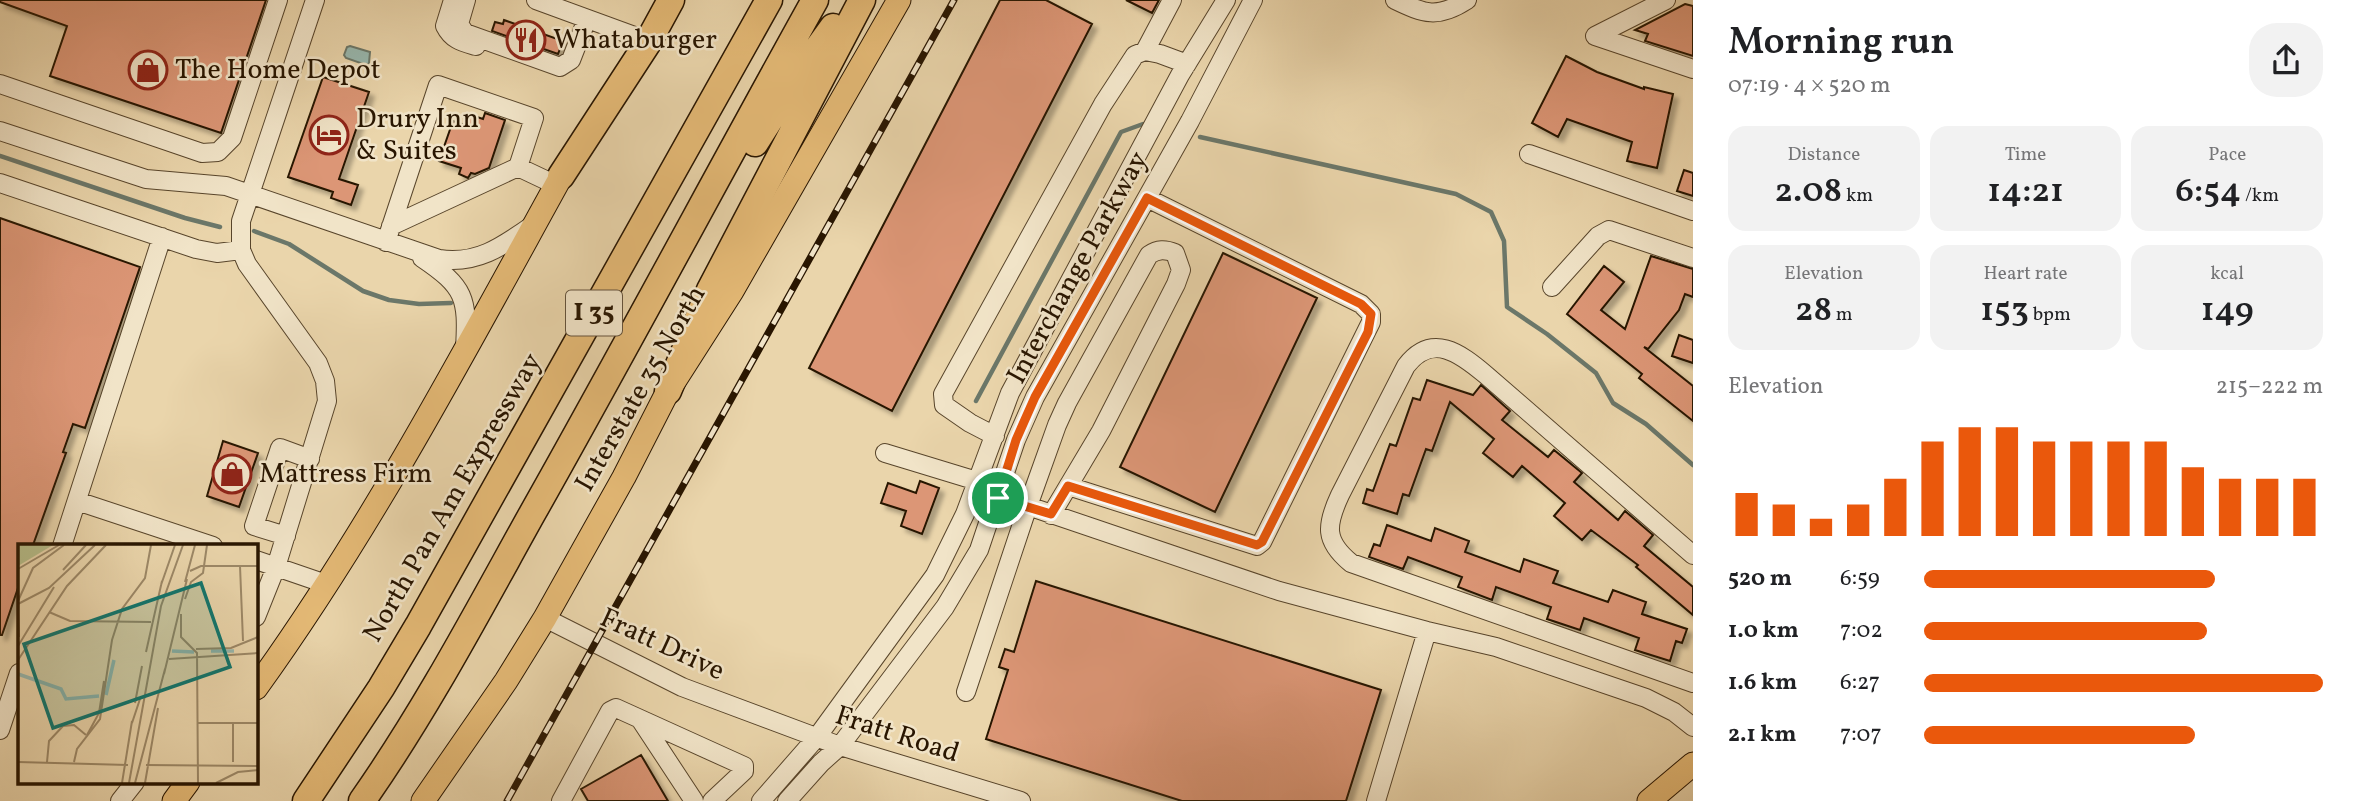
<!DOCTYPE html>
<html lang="en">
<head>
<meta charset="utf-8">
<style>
  :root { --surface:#fff; --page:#f2f2f2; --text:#202124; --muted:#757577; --accent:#ea580c }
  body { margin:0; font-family:Vollkorn,serif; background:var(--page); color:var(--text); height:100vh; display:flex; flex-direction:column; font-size:26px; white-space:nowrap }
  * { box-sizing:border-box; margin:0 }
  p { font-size:23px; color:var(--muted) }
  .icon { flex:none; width:38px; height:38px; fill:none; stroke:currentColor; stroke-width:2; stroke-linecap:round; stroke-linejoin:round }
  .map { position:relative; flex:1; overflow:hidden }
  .sheet { display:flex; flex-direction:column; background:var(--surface); width:665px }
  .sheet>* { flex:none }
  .pin { position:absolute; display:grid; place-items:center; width:60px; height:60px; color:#fff; margin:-30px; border:4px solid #fff; border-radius:50%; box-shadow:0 2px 7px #0007 }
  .round { display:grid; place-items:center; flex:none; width:74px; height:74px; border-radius:28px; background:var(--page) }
  .overview { display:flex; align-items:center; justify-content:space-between; height:119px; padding:0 35px }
  h1 { font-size:38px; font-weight:600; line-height:52px }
  .stats { display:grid; grid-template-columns:repeat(3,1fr); gap:10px; height:119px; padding:7px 35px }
  .stats div { display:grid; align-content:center; border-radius:18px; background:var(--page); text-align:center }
  .stats b { font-size:35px; font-weight:600 }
  .stats small { font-size:19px; font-weight:400 }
  .stats p { font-size:19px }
  .chart { height:196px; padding:14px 35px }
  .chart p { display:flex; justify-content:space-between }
  .chart svg { width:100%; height:126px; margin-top:7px; stroke:var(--accent); stroke-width:6 }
  ul { padding:0 35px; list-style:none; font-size:23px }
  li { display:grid; grid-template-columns:112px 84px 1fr; align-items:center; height:52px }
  li i { height:18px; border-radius:9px; background:var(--accent) }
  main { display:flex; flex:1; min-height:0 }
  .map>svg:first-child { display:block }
  .water { fill:#98b8af; stroke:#6b7769; stroke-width:2 }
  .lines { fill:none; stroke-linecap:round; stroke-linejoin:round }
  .stream { stroke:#6b7769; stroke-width:4.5 }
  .building { fill:#dc9676; stroke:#281500; stroke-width:2; filter:url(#shadow) }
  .minor-casing { stroke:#58452b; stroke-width:20 }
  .major-casing { stroke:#281500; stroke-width:25 }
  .highway-casing { stroke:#281500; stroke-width:29 }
  .minor { stroke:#f1e4c8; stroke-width:18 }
  .major { stroke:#e5ba76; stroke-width:23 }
  .highway { stroke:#e5ba76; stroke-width:26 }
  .rail-casing { stroke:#281500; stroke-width:7 }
  .rail { stroke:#f1e4c8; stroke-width:4.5; stroke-dasharray:13; stroke-linecap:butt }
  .route-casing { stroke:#fff; stroke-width:14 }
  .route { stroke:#ea580c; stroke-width:9 }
  .labels { text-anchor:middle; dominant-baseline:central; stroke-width:5; stroke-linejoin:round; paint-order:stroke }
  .shield { fill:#f1e4c8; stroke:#64533c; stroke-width:2 }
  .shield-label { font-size:26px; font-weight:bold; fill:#281500 }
  .poi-label { font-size:28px; fill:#281500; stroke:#f1e4c8; text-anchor:start }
  .street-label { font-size:28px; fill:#281500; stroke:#f1e4c8 }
  .inset-river { fill:none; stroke:#98b8af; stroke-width:3.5 }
  .inset-road { fill:none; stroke:#9c8867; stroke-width:2 }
  .view { fill:#0f766e; fill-opacity:0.15; stroke:#0f766e; stroke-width:3.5 }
  .inset-edge { fill:none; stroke:#281500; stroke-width:3.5 }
</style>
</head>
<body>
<main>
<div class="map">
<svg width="1693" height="801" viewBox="0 0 1693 801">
  <defs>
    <filter id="shadow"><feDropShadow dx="5" dy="5" stdDeviation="2" flood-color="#0004"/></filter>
  </defs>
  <rect width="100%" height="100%" fill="#ead5ab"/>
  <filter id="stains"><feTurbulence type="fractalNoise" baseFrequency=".00286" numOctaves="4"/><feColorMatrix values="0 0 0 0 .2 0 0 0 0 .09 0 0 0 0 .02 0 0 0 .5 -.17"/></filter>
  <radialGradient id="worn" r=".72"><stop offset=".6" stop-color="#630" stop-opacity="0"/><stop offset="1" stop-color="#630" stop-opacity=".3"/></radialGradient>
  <path class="water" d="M350 46 370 52 369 63 366 65 346 58 344 55 347 47Z"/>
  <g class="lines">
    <path class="stream" d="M1200 137 1456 194 1491 212 1504 241 1507 307 1547 334 1596 373 1613 403 1646 424 1693 465
      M0 156 185 218 220 227
      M254 231 289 244 363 291 389 300 419 304 451 303
      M976 401 1121 132 1143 124"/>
  </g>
  <path class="building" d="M0 0H266L221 133 50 76 67 26 0 2Z
    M1000 0H1046L1092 24 892 411 809 368Z
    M1126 0H1159L1152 13Z
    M1685 4 1693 6V56L1645 41 1648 34 1635 30Z
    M504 20 563 41 558 54 492 31 495 22 503 24Z
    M1566 56 1597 72 1644 89V87L1673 94 1657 168 1627 161 1632 142 1567 119 1558 137 1532 123Z
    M323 77 369 92 339 179 358 185 351 205 331 198 333 192 288 177Z
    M485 113 505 120 489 168 475 174 471 173 468 178 459 174 461 168 439 161 453 121 465 125 468 114 483 119Z
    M1684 170 1693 173V196L1677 191Z
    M0 218 140 267 85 428 73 424 63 452 66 453 33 545H19V585L2 635H0Z
    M1223 253 1317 298 1215 512 1120 467Z
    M1651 256 1693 269V297L1685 294 1679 310 1648 349 1644 347 1693 386V421L1639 378 1642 374 1567 314 1604 266 1624 282 1601 310 1625 329Z
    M1679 335 1693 340V363L1672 356Z
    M1427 380 1473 395 1481 385 1510 411 1502 420 1548 457 1554 450 1582 473 1574 482 1618 520 1625 511 1653 535 1644 546 1693 587V615L1636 567 1638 565 1591 530 1582 540 1554 516 1565 503 1522 466 1513 477 1483 453 1494 439 1450 402 1432 451 1426 449 1409 496 1403 494 1397 514 1363 503 1367 489 1373 491 1390 444 1396 446 1413 398 1420 400Z
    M223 441 258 453 239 507 207 496Z
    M920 481 939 488 922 534 901 526 906 511 881 503 888 483 916 493Z
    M1387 525 1431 541 1435 528 1469 541 1465 552 1520 572 1524 559 1558 571 1553 583 1608 602 1613 590 1646 602 1642 614 1687 629 1682 643 1676 641 1670 661 1635 650 1639 638 1584 618 1580 630 1547 619 1551 607 1496 587 1492 600 1458 587 1462 577 1408 557 1403 569 1369 557 1374 544 1380 546Z
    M1036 581 1381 690 1346 801H1182L986 739 1008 670 999 667 1005 649 1014 652Z
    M641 755 668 801H588L581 789Z"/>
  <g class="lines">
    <defs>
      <path id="minor" d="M453 0 445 26C452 40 462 42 476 46
        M466 0 459 24 465 33 560 67 571 60 587 19
        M536 0 637 37
        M1395 0C1424 14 1438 19 1467 0
        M1666 0 1595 36 1693 69
        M1145 51 1172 0
        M0 84 202 153 218 152 232 138 278 0
        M0 131 146 179 226 186 439 259C477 265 503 246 533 225
        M1529 154 1693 211
        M0 183 196 249 217 253 241 250
        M391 226 518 167
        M386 242 438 85 534 118 518 167 556 185
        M422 258C465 287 468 298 465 348
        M1552 287 1598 236 1609 230 1693 258
        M995 436 970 423 944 405 943 394 1103 104 1135 55 1145 51 1160 54 1187 64
        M885 453 977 481
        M1068 486 1257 546 1262 542 1371 322V314L1361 304 1147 198
        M987 495 1028 506 1279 591 1427 631 1496 647 1646 698 1674 712 1693 727
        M77 501 213 546
        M286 536 254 526 280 448 310 459
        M62 546 162 237
        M1693 555 1486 375C1460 353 1432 332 1406 366L1340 495C1326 525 1324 541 1351 563L1693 683
        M256 560 326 584
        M256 617 276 567 327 401 325 381 318 363 247 264 241 250V221L315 0
        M545 618 682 687 840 746 1021 801
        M966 692 1028 506 1057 425 1067 403 1149 255C1158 249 1165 249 1175 253L1181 270 1176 284 1101 431 1051 515
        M640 719 694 801
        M0 730 19 673
        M120 801 135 782
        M561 801 610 711 616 708 744 766V771L712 801
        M761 801 817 737 935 575 965 514 1010 393 1180 75 1226 0
        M787 801 821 763 840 746 945 607 979 550 1016 440 1035 397 1190 121 1253 0
        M1376 801 1427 631"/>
      <path id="major" d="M256 688C375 523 470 341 569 162
        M174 801 188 782
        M423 801 506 681 545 618 624 477 668 391 732 291 899 0
        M1649 801 1693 764"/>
      <path id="highway" d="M755 143 799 74 833 27
        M561 176 647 44 671 0
        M668 391 710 290 862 0
        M306 801 381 688 418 626 769 0
        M362 801C426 710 478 611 532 514 628 344 720 171 815 0"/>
    </defs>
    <use href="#minor" class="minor-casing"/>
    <use href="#major" class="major-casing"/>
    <use href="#highway" class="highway-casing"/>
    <use href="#minor" class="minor"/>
    <use href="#major" class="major"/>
    <use href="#highway" class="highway"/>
    <defs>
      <path id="rail" d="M507 801 954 0"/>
    </defs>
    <use href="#rail" class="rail-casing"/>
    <use href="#rail" class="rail"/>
  </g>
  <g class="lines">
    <defs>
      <path id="route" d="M1147 198 1361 304 1371 314 1368 332 1262 542 1257 545 1068 486 1051 514 998 498 1016 440 1035 397Z"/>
    </defs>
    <use href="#route" class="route-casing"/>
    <use href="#route" class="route"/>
  </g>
  <defs>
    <symbol id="restaurant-ring" viewBox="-11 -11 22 22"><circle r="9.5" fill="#f1e4c8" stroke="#8f2418" stroke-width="1.5"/><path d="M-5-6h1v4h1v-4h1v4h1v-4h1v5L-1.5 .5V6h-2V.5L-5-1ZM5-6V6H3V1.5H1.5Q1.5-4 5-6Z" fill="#8f2418"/></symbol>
    <symbol id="shop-ring" viewBox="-11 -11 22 22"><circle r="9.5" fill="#f1e4c8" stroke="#8f2418" stroke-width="1.5"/><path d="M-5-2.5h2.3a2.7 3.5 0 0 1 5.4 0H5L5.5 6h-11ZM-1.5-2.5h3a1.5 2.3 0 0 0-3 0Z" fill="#8f2418"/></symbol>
    <symbol id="hotel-ring" viewBox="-11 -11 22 22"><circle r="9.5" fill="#f1e4c8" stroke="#8f2418" stroke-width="1.5"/><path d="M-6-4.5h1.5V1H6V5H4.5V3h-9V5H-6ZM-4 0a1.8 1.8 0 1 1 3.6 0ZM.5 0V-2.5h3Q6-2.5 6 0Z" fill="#8f2418"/></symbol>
  </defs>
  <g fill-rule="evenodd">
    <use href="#restaurant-ring" x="504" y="18" width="44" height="44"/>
    <use href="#shop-ring" x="126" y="48" width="44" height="44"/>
    <use href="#hotel-ring" x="307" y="113" width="44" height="44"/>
    <use href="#shop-ring" x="210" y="452" width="44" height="44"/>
  </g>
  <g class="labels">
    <rect class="shield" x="566" y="290.5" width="56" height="45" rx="5"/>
    <g class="shield-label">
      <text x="594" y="313">I 35</text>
    </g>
    <g class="poi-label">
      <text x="553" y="40">Whataburger</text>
      <text x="175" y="70">The Home Depot</text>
      <text x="356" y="119">Drury Inn<tspan x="356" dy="32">&amp; Suites</tspan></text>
      <text x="259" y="474">Mattress Firm</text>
    </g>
    <g class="street-label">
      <text transform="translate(1078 268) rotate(-61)">Interchange Parkway</text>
      <text transform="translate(641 389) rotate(-60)">Interstate 35 North</text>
      <text transform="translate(453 498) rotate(-60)">North Pan Am Expressway</text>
      <text transform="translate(662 645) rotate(25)">Fratt Drive</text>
      <text transform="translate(897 735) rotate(18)">Fratt Road</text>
    </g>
  </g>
  <g transform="translate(18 544)">
    <rect width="240" height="240" fill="#ead5ab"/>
    <path d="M0 1H35L0 22Z" fill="#b6bd89"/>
    <path class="inset-river" d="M154 107 176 108M193 107H216M0 130 43 145 48 155 81 152M88 151 96 116"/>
    <path class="inset-road" d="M222 22 225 97M0 25 41 1M45 26 68 1M172 27 183 22H240M167 38 177 1M143 41 157 1M167 55 173 38 185 29 189 1M0 57 15 24 46 1M0 60 31 44 77 1M31 68 52 77 133 78M0 69 1 93M163 70V93L179 109 180 239M0 102 36 43M178 105 213 104 240 93M128 108 144 37M151 115 240 109M0 116 49 42 88 1M146 130 169 35M117 159 124 122M114 179 122 155M179 179H240M69 191 81 169 86 137M0 218 110 221M29 218 31 197 45 182 56 181 68 191M56 218 59 205 82 175 94 96 104 65 127 34 133 1M215 218V179M128 221 240 222M104 239 114 177M111 239 143 62 165 1M117 239 147 125M127 239 140 164M198 239 220 228 240 226"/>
    <path class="view" d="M183 39 212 123 35 184 6 100Z"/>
    <rect width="240" height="240" class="inset-edge"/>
  </g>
  <rect width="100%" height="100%" filter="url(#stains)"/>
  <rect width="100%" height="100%" fill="url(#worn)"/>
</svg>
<div class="pin" style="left:998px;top:498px;background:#1e9e55"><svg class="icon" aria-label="arrive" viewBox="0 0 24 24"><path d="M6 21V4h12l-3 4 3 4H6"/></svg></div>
</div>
<section class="sheet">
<div class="overview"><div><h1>Morning run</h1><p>07:19 · 4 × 520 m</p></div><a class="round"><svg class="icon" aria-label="share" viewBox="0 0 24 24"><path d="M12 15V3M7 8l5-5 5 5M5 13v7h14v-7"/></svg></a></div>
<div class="stats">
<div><p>Distance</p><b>2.08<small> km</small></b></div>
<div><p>Time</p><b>14:21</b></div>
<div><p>Pace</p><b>6:54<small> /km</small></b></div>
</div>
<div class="stats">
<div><p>Elevation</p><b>28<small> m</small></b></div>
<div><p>Heart rate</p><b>153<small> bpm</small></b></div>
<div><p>kcal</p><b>149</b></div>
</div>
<div class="chart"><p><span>Elevation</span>215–222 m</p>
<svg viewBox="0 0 160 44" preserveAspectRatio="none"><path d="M5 44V29M15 44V33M25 44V38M35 44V33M45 44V24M55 44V11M65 44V6M75 44V6M85 44V11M95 44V11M105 44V11M115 44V11M125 44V20M135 44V24M145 44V24M155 44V24"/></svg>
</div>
<ul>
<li><b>520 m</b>6:59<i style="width:73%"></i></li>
<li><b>1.0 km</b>7:02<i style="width:71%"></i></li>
<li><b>1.6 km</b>6:27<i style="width:100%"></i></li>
<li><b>2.1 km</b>7:07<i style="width:68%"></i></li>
</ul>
</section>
</main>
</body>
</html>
